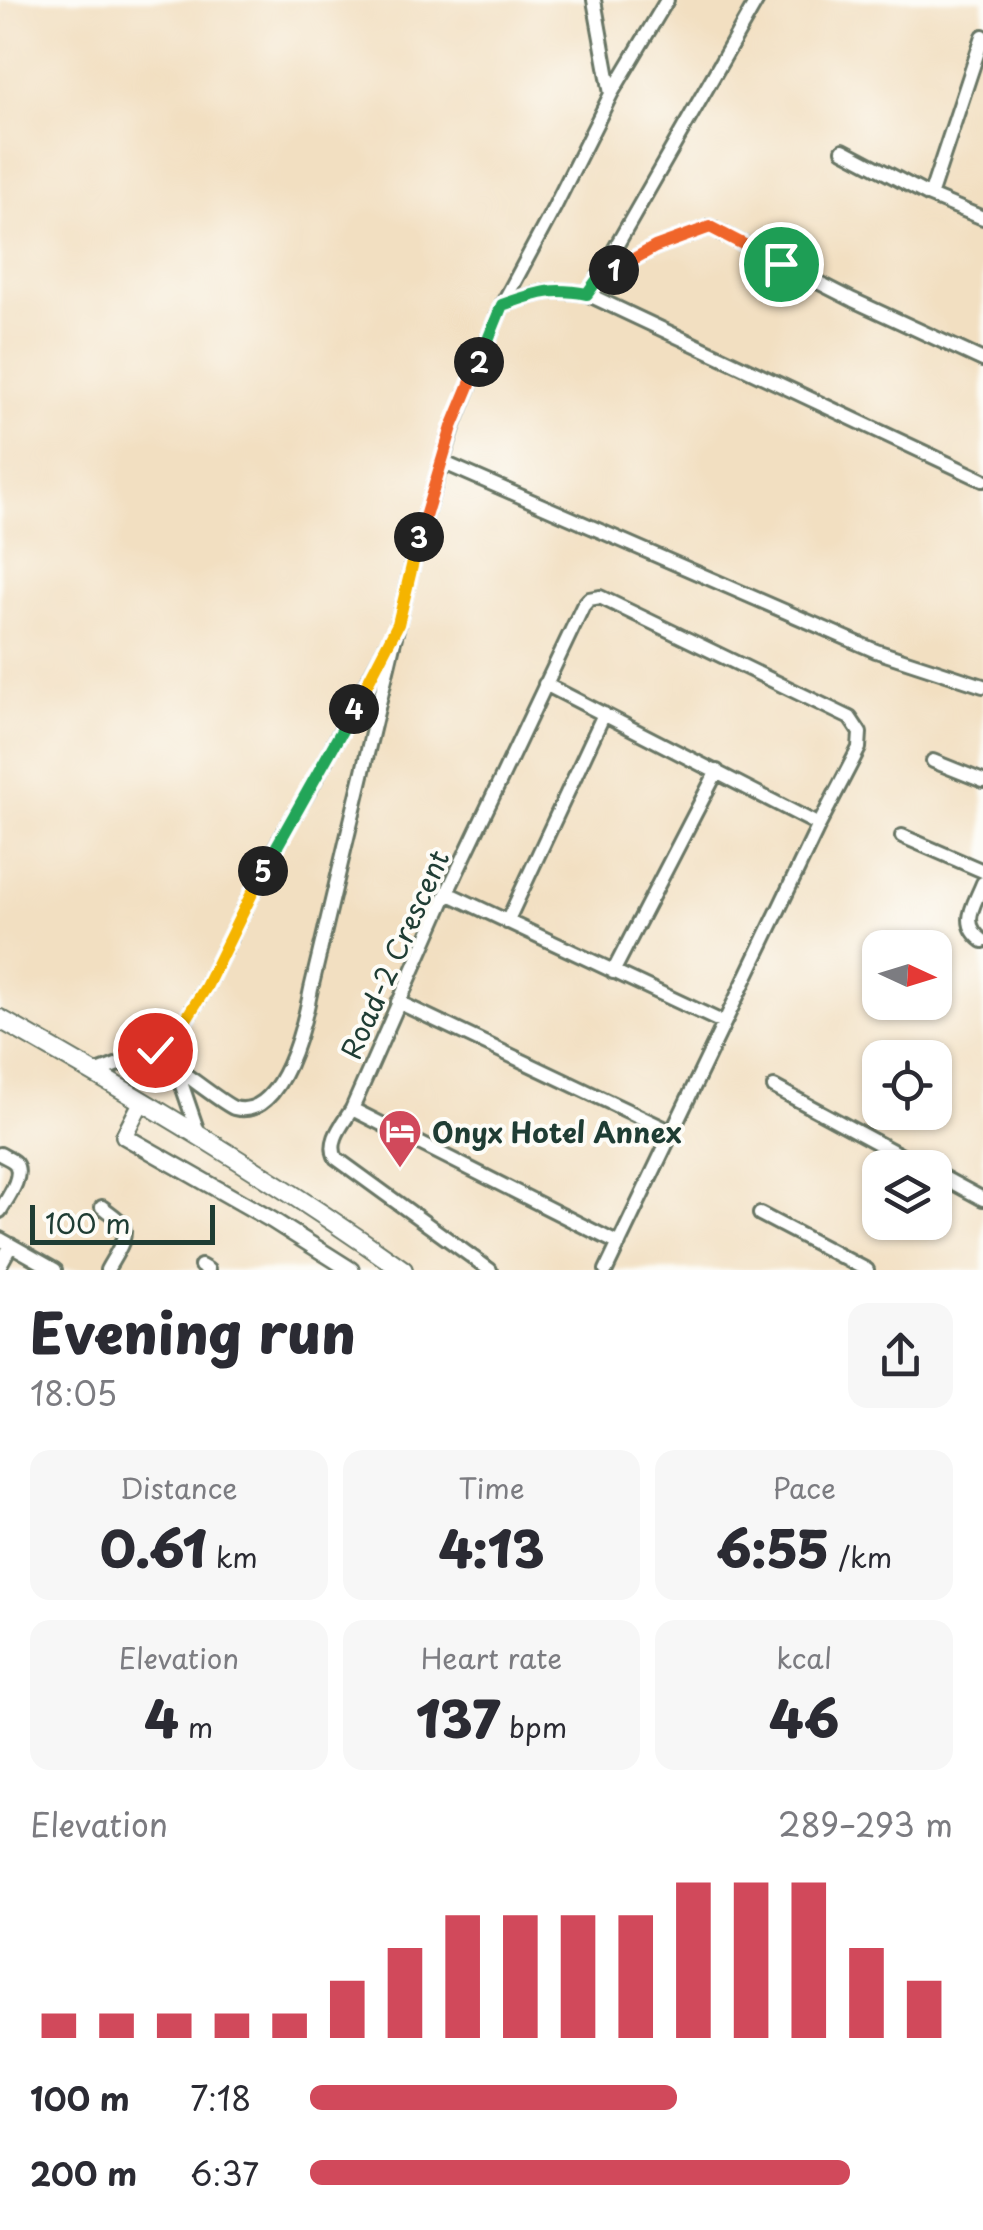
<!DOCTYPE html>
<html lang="en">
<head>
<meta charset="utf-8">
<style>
  :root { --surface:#fff; --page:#f7f7f7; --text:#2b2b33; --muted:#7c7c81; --accent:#d1495b }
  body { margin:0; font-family:"Playpen Sans",sans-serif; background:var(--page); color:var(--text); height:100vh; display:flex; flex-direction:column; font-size:38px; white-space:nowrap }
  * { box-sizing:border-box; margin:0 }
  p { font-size:32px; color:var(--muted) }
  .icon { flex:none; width:55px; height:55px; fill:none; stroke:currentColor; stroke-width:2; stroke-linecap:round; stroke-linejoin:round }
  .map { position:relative; height:1270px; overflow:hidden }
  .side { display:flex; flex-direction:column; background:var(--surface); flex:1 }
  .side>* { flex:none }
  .needle { width:65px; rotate:94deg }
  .buttons { position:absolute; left:862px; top:930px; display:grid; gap:20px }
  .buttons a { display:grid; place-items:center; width:90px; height:90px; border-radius:20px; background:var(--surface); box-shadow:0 2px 8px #0004; font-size:50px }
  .scale { position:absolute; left:30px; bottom:25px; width:185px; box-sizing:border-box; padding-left:10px; border:5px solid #1f3d34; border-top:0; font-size:28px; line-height:35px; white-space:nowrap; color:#1f3d34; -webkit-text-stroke:8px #fdfcf7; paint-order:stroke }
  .pin { position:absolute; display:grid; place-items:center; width:85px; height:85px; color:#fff; margin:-42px; border:5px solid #fff; border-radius:50%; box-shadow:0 2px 10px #0007 }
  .km { position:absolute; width:50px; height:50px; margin:-25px; border-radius:50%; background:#222; color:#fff; font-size:28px; line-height:50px; text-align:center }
  .round { display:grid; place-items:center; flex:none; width:105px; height:105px; border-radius:20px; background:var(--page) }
  .headline { display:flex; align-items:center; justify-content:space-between; height:170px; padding:0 30px }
  h1 { font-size:55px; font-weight:800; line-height:75px }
  .figures { display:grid; grid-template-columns:repeat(3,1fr); gap:15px; height:170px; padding:10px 30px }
  .figures div { display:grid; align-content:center; border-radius:20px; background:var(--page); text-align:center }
  .figures b { font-size:50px; font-weight:800 }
  .figures small { font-size:28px; font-weight:400 }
  .figures p { font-size:28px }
  .chart { height:280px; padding:20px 30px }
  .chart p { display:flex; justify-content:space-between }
  .chart svg { width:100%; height:180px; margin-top:10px; stroke:var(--accent); stroke-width:6 }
  ul { padding:0 30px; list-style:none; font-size:32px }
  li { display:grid; grid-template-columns:160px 120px 1fr; align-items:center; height:75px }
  li i { height:25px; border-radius:12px; background:var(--accent) }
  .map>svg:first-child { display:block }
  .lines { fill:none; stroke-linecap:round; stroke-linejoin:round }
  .minor-casing { stroke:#697665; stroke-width:18 }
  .tertiary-casing { stroke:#697665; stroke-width:20 }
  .secondary-casing { stroke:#697665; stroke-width:22 }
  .minor { stroke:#fff; stroke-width:12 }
  .tertiary { stroke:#fff; stroke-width:15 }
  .secondary { stroke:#fff; stroke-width:18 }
  .split-1-casing { stroke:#fff; stroke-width:20 }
  .split-2-casing { stroke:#fff; stroke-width:20 }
  .split-3-casing { stroke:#fff; stroke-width:20 }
  .split-4-casing { stroke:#fff; stroke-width:20 }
  .split-5-casing { stroke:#fff; stroke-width:20 }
  .split-6-casing { stroke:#fff; stroke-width:20 }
  .split-1 { stroke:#f0652b; stroke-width:12 }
  .split-2 { stroke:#22a559; stroke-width:12 }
  .split-3 { stroke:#f0652b; stroke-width:12 }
  .split-4 { stroke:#f5b400; stroke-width:12 }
  .split-5 { stroke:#22a559; stroke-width:12 }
  .split-6 { stroke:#f5b400; stroke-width:12 }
  .labels { text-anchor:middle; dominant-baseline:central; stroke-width:8; stroke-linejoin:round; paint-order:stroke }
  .street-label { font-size:28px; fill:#1f3d34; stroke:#fdfcf7 }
  .poi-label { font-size:28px; font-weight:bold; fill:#1f3d34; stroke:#fdfcf7; text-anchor:start }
</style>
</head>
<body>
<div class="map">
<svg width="983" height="1270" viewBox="0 0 983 1270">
  <rect width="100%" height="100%" fill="#fdfcf7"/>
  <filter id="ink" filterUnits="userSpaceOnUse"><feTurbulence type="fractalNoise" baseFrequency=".01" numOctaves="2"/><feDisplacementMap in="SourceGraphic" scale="20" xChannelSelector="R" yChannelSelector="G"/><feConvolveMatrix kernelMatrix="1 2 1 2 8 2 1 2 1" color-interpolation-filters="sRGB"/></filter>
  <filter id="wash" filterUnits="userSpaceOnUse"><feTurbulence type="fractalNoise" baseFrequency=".0048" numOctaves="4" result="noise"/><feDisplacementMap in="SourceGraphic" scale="40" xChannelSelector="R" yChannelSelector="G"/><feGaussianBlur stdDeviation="2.25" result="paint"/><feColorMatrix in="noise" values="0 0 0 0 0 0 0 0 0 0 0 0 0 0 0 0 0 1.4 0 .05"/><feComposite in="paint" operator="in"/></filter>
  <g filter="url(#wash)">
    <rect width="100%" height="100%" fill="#f2dfc1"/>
  </g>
  <g filter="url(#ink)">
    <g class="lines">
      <defs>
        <path id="minor" d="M611 94 667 0
          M843 150 930 196 983 218
          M930 196 983 36
          M598 278 757 0
          M587 294 983 480
          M502 305C538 293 549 287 587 294L597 280 655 247 710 227 853 300 983 360
          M442 462 876 651 983 686
          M545 684 819 825
          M933 761 983 781
          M902 836 983 871
          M983 883C974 906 959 923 983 941
          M447 893 724 1023
          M507 922 604 714
          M613 972 717 771
          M398 1002 672 1132
          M176 1068C187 1075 225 1105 234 1108 283 1121 305 1020 311 989L419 536 453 427 502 305 554 208 611 94 594 0
          M95 1073 155 1050 176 1035
          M774 1087 924 1168
          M352 1109 619 1244
          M199 1135 176 1068V1035L206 987 272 853 311 787 388 643
          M0 1154C5 1157 11 1159 15 1163 25 1176 6 1200 0 1211
          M935 1173 983 1199
          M102 1207C108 1212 118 1218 122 1224 130 1237 113 1258 107 1270
          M760 1214 867 1270
          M0 1239 55 1270
          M0 1265 11 1245
          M201 1266 208 1270
          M490 1270 336 1158C327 1141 343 1124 352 1109L447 893 583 606 589 599 600 597 850 718 860 733 859 748 819 825 606 1270"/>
        <path id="tertiary" d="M142 1101 124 1136 272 1220 351 1270"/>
        <path id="secondary" d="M0 1019C138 1097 274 1178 403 1270"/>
      </defs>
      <use href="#minor" class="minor-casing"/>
      <use href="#tertiary" class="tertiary-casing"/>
      <use href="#secondary" class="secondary-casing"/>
      <use href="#minor" class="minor"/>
      <use href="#tertiary" class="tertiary"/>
      <use href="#secondary" class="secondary"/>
    </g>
  </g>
  <g class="lines" filter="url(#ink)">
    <defs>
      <path id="split-1" d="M614 270 655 247 710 227 781 264"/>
      <path id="split-2" d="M479 362 502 305C538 293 549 287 587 294L597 280 614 270"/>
      <path id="split-3" d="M419 537 452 427 479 362"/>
      <path id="split-4" d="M354 709 398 624 419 537"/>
      <path id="split-5" d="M263 871 354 709"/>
      <path id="split-6" d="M155 1050 176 1035 206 987 263 871"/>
    </defs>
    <use href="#split-1" class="split-1-casing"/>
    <use href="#split-2" class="split-2-casing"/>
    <use href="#split-3" class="split-3-casing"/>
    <use href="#split-4" class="split-4-casing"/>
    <use href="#split-5" class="split-5-casing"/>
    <use href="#split-6" class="split-6-casing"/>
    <use href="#split-1" class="split-1"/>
    <use href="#split-2" class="split-2"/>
    <use href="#split-3" class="split-3"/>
    <use href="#split-4" class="split-4"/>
    <use href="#split-5" class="split-5"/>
    <use href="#split-6" class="split-6"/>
  </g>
  <defs>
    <symbol id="hotel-pin" viewBox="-11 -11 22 30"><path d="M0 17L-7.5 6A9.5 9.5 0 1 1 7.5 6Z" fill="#d1495b" stroke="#fdfcf7"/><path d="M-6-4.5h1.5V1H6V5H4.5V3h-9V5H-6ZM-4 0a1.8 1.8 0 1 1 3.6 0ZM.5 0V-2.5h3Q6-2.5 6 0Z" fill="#fff"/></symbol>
  </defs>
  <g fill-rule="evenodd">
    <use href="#hotel-pin" x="375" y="1106" width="50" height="68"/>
  </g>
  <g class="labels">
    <g class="street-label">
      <text transform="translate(394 954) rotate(-66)">Road-2 Crescent</text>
    </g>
    <g class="poi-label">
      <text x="432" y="1131">Onyx Hotel Annex</text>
    </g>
  </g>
</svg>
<div class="buttons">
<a><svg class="needle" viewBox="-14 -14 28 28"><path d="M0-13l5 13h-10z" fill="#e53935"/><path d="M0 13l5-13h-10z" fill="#7c7c81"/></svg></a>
<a><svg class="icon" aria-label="locate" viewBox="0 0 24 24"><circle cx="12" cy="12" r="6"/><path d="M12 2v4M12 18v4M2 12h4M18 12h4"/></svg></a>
<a><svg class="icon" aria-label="layers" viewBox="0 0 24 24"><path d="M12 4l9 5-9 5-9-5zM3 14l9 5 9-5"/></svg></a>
</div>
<div class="scale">100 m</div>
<div class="pin" style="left:781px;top:264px;background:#1e9e55"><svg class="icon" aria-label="arrive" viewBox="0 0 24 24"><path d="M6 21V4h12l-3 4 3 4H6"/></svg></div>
<div class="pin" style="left:155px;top:1050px;background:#d93025"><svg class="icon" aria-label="check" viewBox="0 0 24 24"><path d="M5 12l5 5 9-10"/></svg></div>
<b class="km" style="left:614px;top:270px">1</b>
<b class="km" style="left:479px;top:362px">2</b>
<b class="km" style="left:419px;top:537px">3</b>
<b class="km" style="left:354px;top:709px">4</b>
<b class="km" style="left:263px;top:871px">5</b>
</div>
<section class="side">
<div class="headline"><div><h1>Evening run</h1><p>18:05</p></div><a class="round"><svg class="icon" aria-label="share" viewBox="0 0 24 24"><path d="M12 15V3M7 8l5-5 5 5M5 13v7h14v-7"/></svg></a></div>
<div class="figures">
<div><p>Distance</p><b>0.61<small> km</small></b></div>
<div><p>Time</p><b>4:13</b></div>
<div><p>Pace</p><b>6:55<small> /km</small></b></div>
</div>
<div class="figures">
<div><p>Elevation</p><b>4<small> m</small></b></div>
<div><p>Heart rate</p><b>137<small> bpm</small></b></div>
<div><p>kcal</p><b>46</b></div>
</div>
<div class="chart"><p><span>Elevation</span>289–293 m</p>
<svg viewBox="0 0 160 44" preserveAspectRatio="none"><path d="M5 44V38M15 44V38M25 44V38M35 44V38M45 44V38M55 44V30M65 44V22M75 44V14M85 44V14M95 44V14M105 44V14M115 44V6M125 44V6M135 44V6M145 44V22M155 44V30"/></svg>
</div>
<ul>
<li><b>100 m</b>7:18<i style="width:57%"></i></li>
<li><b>200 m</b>6:37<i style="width:84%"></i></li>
</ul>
</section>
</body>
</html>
